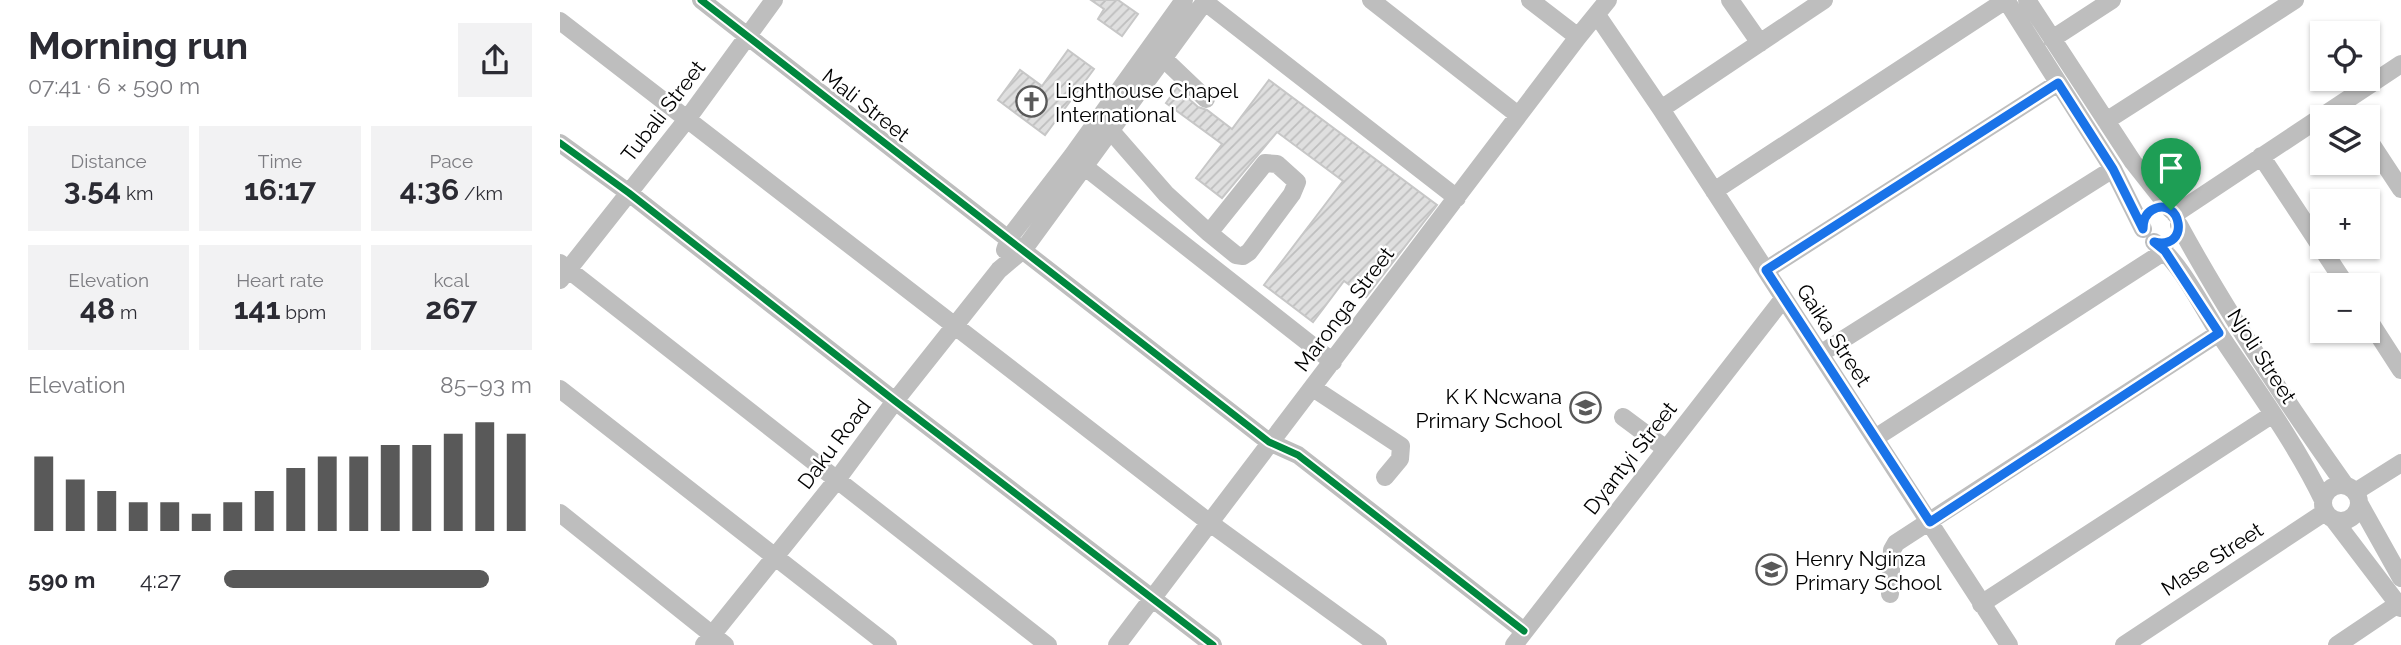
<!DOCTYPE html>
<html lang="en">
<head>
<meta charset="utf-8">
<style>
  :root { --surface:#fff; --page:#f2f2f3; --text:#2b2b33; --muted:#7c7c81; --accent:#595959 }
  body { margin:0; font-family:Raleway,sans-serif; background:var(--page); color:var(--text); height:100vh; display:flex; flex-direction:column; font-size:26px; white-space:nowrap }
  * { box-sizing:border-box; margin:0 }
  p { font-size:23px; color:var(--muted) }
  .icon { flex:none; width:38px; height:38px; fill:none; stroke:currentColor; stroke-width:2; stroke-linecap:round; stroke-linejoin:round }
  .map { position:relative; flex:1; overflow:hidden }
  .drawer { display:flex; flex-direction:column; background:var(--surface); width:560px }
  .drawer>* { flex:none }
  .buttons { position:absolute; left:1750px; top:21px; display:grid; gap:14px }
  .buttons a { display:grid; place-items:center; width:70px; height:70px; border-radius:0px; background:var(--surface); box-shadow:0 2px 5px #0004; font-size:35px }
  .pin { position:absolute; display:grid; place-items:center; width:60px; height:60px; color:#fff; margin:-72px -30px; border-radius:50% 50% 50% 0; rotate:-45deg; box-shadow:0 0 7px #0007 }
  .pin .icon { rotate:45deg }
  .round { display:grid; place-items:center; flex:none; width:74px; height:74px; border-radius:0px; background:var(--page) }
  .overview { display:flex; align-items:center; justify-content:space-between; height:119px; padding:0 28px }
  h1 { font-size:38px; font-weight:700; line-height:52px }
  .figures { display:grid; grid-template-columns:repeat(3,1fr); gap:10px; height:119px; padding:7px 28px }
  .figures div { display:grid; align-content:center; border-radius:0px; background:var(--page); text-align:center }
  .figures b { font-size:30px; font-weight:700 }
  .figures small { font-size:19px; font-weight:400 }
  .figures p { font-size:19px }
  .chart { height:196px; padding:14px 28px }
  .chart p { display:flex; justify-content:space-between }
  .chart svg { width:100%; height:126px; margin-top:7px; stroke:var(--accent); stroke-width:6 }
  ul { padding:0 28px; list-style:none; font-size:23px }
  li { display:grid; grid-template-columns:112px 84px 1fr; align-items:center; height:52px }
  li i { height:18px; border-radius:9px; background:var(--accent) }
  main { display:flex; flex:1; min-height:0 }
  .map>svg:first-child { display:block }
  .building { fill:url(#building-hatch); stroke:#c7c7c7; stroke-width:2 }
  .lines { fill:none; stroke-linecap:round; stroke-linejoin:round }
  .minor { stroke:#bebebe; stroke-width:18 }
  .cycleway-casing { stroke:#fff; stroke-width:11 }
  .cycleway { stroke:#00873e; stroke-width:7 }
  .route-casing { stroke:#fff; stroke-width:14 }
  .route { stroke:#1a73e8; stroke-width:9 }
  .labels { text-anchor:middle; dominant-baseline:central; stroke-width:5; stroke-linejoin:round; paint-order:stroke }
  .poi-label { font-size:21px; fill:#000; stroke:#fff; text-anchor:start }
  .street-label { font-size:21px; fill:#000; stroke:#fff }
</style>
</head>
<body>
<main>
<section class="drawer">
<div class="overview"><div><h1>Morning run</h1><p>07:41 · 6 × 590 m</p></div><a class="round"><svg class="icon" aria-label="share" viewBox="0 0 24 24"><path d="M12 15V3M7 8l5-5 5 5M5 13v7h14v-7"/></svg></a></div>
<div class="figures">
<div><p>Distance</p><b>3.54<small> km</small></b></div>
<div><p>Time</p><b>16:17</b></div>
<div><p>Pace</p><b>4:36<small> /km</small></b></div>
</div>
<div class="figures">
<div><p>Elevation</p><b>48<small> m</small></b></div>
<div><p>Heart rate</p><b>141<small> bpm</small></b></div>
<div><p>kcal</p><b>267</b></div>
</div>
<div class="chart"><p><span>Elevation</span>85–93 m</p>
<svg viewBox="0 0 160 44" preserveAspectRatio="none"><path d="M5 44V18M15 44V26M25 44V30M35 44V34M45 44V34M55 44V38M65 44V34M75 44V30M85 44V22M95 44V18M105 44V18M115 44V14M125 44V14M135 44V10M145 44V6M155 44V10"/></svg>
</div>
<ul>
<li><b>590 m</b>4:27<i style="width:86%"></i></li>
</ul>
</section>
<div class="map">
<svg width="1841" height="645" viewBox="0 0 1841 645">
  <defs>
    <pattern id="building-hatch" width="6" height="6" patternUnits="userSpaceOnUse" patternTransform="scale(1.75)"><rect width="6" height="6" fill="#dfdfdf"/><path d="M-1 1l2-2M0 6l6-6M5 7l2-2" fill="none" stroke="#bebebe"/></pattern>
  </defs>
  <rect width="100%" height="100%" fill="#fff"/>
  <path class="building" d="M531 0H558L578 14 562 36 538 19 544 9Z
    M508 50 534 69 485 135 438 100 460 70 482 86Z
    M709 80 877 205 806 297 784 281 753 322 704 285 783 181 717 132 662 198 636 178 662 144 606 103 617 88 638 107 647 110 672 129Z"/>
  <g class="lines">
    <path class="minor" d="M141 0 709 442 738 455 964 631
      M811 0 958 115
      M970 0 1018 37
      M1170 0 1200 43
      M1446 0 1553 169 1583 229
      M1467 0 1573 162 1611 210
      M645 2 897 198
      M1037 15 1101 109 1449 645
      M0 21 650 523 818 645
      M1492 39 1552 0
      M604 59 646 99
      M1101 109 1264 0
      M538 121 551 131 606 194 649 233 676 255 683 256 689 252 732 194 737 182 717 164 705 163 649 233
      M1546 121 1735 0
      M1808 139 1841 189
      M0 143 69 193 335 401 653 645
      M1701 156 1786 285
      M525 167 773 362
      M1154 191 1446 0
      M1615 214 1841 64
      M1619 225C1668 315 1726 402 1785 485
      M1594 242C1623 266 1640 304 1660 335 1696 389 1735 442 1763 500
      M445 250 449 238 512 156 624 0
      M0 263 488 645
      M1206 270 1498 83
      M0 280 128 118 214 0
      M1808 319 1841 370
      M1260 354 1553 169
      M753 388 841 446 840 459 825 477
      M0 389 328 645
      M1063 417 1106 449
      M1315 438 1605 251
      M1763 503a18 18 0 1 1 36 0a18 18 0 1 1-36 0Z
      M1795 492 1841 463
      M1799 503 1841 578
      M0 513 165 645
      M1774 520 1841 608
      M1330 594 1332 550 1336 543 1659 333
      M1421 604 1713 414
      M144 645 276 481 335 401 439 270 464 249 646 0
      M557 645 1018 37 1048 0
      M954 645 1223 299
      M1564 645 1765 512
      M1777 645 1838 604"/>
    <defs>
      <path id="cycleway" d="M141 0 709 442 738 455 964 631
        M0 143 69 193 335 401 653 645"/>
    </defs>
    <use href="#cycleway" class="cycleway-casing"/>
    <use href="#cycleway" class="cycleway"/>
  </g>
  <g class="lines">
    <defs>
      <path id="route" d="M1498 83 1553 169 1583 229C1583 221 1585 214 1592 210 1621 194 1632 251 1594 242L1605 251 1659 333 1370 522 1206 270Z"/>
    </defs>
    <use href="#route" class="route-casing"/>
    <use href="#route" class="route"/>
  </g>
  <defs>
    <symbol id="church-ring" viewBox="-11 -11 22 22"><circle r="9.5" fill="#fff" stroke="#595959" stroke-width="1.5"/><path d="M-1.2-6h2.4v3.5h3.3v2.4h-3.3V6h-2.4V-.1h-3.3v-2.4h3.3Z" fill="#595959"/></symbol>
    <symbol id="school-ring" viewBox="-11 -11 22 22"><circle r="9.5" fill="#fff" stroke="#595959" stroke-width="1.5"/><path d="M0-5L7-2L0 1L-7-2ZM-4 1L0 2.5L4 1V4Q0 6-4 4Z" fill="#595959"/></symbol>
  </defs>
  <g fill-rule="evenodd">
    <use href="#church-ring" x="454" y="84" width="35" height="35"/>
    <use href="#school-ring" x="1008" y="390" width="35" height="35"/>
    <use href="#school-ring" x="1194" y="552" width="35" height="35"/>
  </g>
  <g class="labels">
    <g class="poi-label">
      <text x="495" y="90">Lighthouse Chapel<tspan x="495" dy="24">International</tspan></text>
      <text x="1002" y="396" text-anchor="end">K K Ncwana<tspan x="1002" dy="24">Primary School</tspan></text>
      <text x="1235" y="558">Henry Nginza<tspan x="1235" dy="24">Primary School</tspan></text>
    </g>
    <g class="street-label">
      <text transform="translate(306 105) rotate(38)">Mali Street</text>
      <text transform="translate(103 111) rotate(-52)">Tubali Street</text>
      <text transform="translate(784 309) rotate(-53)">Maronga Street</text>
      <text transform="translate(1274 335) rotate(57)">Gaika Street</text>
      <text transform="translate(1702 356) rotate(57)">Njoli Street</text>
      <text transform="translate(274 444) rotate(-53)">Daku Road</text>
      <text transform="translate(1070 458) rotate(-52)">Dyantyi Street</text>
      <text transform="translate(1652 559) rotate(-33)">Mase Street</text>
    </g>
  </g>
</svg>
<div class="buttons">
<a><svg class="icon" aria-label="locate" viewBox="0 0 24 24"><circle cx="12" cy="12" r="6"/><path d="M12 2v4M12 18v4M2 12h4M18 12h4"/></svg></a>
<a><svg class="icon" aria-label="layers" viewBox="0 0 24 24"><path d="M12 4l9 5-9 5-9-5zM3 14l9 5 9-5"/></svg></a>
<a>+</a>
<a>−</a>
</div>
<div class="pin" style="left:1611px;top:210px;background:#1e9e55"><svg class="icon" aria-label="arrive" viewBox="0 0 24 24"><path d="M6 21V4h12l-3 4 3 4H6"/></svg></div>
</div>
</main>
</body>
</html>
